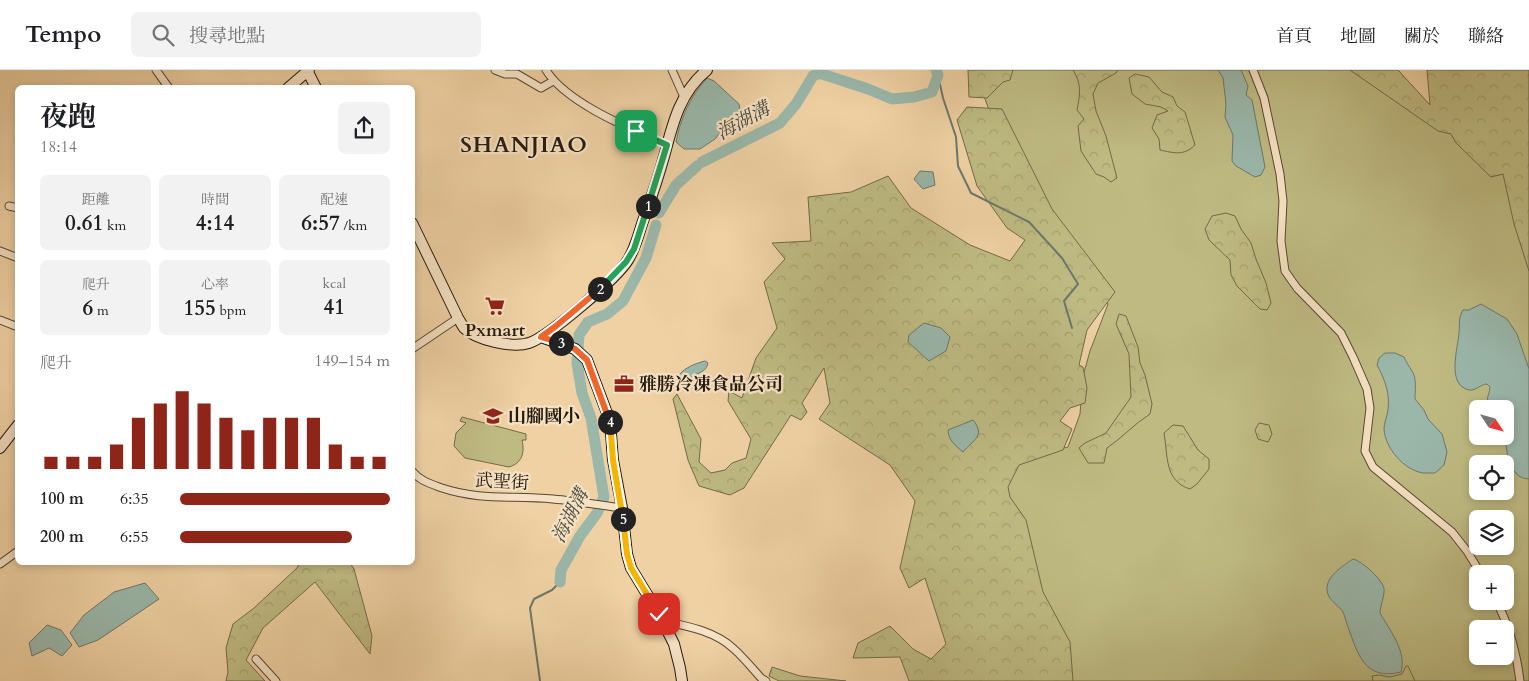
<!DOCTYPE html>
<html lang="zh-TW">
<head>
<meta charset="utf-8">
<style>
  :root { --surface:#fff; --page:#f2f2f2; --text:#202124; --muted:#757577; --line:#e0e0e0; --accent:#8f2418 }
  body { margin:0; font-family:Cardo,"Noto Serif TC",serif; background:var(--page); color:var(--text); height:100vh; display:flex; flex-direction:column; font-size:19px; white-space:nowrap }
  * { box-sizing:border-box; margin:0 }
  p { font-size:16px; color:var(--muted) }
  .icon { flex:none; width:28px; height:28px; fill:none; stroke:currentColor; stroke-width:2; stroke-linecap:round; stroke-linejoin:round }
  .map { position:relative; flex:1; overflow:hidden }
  .drawer { position:absolute; left:15px; top:15px; width:400px; height:480px; display:flex; flex-direction:column; background:var(--surface); border-radius:8px; box-shadow:0 2px 8px #0003 }
  .drawer>* { flex:none }
  .needle { width:32px; rotate:126deg }
  .controls { position:absolute; left:1469px; top:330px; display:grid; gap:10px }
  .controls a { display:grid; place-items:center; width:45px; height:45px; border-radius:8px; background:var(--surface); box-shadow:0 2px 8px #0003; font-size:25px }
  .pin { position:absolute; display:grid; place-items:center; width:42px; height:42px; color:#fff; margin:-21px; border-radius:10px; box-shadow:0 2px 8px #0006 }
  .km { position:absolute; width:25px; height:25px; margin:-12px; border-radius:50%; background:#222; color:#fff; font-size:14px; line-height:25px; text-align:center }
  .round { display:grid; place-items:center; flex:none; width:52px; height:52px; border-radius:8px; background:var(--page) }
  .summary { display:flex; align-items:center; justify-content:space-between; height:85px; padding:0 25px }
  h1 { font-size:28px; font-weight:700; line-height:38px }
  .figures { display:grid; grid-template-columns:repeat(3,1fr); gap:8px; height:85px; padding:5px 25px }
  .figures div { display:grid; align-content:center; border-radius:8px; background:var(--page); text-align:center }
  .figures b { font-size:21px; font-weight:700 }
  .figures small { font-size:14px; font-weight:400 }
  .figures p { font-size:14px }
  .chart { height:140px; padding:10px 25px }
  .chart p { display:flex; justify-content:space-between }
  .chart svg { width:100%; height:90px; margin-top:5px; stroke:var(--accent); stroke-width:6 }
  ul { padding:0 25px; list-style:none; font-size:16px }
  li { display:grid; grid-template-columns:80px 60px 1fr; align-items:center; height:38px }
  li i { height:12px; border-radius:6px; background:var(--accent) }
  header { display:flex; align-items:center; gap:30px; box-sizing:border-box; height:70px; padding:0 25px; background:var(--surface); border-bottom:1px solid var(--line) }
  header strong { font-size:24px }
  nav { display:flex; gap:28px; margin-inline-start:auto; font-size:18px }
  .search { width:350px; height:45px; background:var(--page); display:flex; align-items:center; gap:12px; box-sizing:border-box; padding:0 18px; border-radius:8px; color:var(--muted); font-size:19px }
  .map>svg:first-child { display:block }
  .green { fill:#beba82; stroke:#726a48; fill-rule:evenodd }
  .forest { fill:url(#forest-crowns); stroke:#726a48 }
  .water { fill:#9ab7aa; stroke:#6c786b }
  .lines { fill:none; stroke-linecap:round; stroke-linejoin:round }
  .stream { stroke:#6c786b; stroke-width:2 }
  .river { stroke:#9ab7aa; stroke-width:11 }
  .street-casing { stroke:#584832; stroke-width:9 }
  .secondary-casing { stroke:#261a0d; stroke-width:12 }
  .street { stroke:#f5e1c3; stroke-width:7 }
  .secondary { stroke:#f5e1c3; stroke-width:10 }
  .split-1-casing { stroke:#fff; stroke-width:10 }
  .split-2-casing { stroke:#fff; stroke-width:10 }
  .split-3-casing { stroke:#fff; stroke-width:10 }
  .split-4-casing { stroke:#fff; stroke-width:10 }
  .split-5-casing { stroke:#fff; stroke-width:10 }
  .split-6-casing { stroke:#fff; stroke-width:10 }
  .split-1 { stroke:#22a559; stroke-width:6 }
  .split-2 { stroke:#22a559; stroke-width:6 }
  .split-3 { stroke:#f0652b; stroke-width:6 }
  .split-4 { stroke:#f0652b; stroke-width:6 }
  .split-5 { stroke:#f5b400; stroke-width:6 }
  .split-6 { stroke:#f5b400; stroke-width:6 }
  .labels { text-anchor:middle; dominant-baseline:central; stroke-width:4.5; stroke-linejoin:round; paint-order:stroke }
  .poi-label { font-size:18px; font-weight:bold; fill:#261a0d; stroke:#f5e1c3; text-anchor:start }
  .street-label { font-size:18px; fill:#261a0d; stroke:#f5e1c3 }
  .water-label { font-size:19px; font-style:italic; fill:#49493c; stroke:#f5e1c3 }
  .district-label { font-size:22px; font-weight:bold; letter-spacing:1px; fill:#261a0d; stroke:#f5e1c3 }
</style>
</head>
<body>
<header>
<strong>Tempo</strong>
<div class="search"><svg class="icon" aria-label="search" viewBox="0 0 24 24"><circle cx="10" cy="10" r="6"/><path d="M15 15l6 6"/></svg>搜尋地點</div>
<nav><a>首頁</a><a>地圖</a><a>關於</a><a>聯絡</a></nav>
</header>
<div class="map">
<svg width="1529" height="611" viewBox="0 0 1529 611">
  <defs>
    <pattern id="forest-crowns" width="20" height="18" patternUnits="userSpaceOnUse" patternTransform="scale(1.25)"><rect width="20" height="18" fill="#beba82"/><path d="M2 6a3 3 0 1 1 6 0M12 15a3 3 0 1 1 6 0" fill="none" stroke="#a39f6f"/></pattern>
  </defs>
  <rect width="100%" height="100%" fill="#efd1a3"/>
  <filter id="stains"><feTurbulence type="fractalNoise" baseFrequency=".004" numOctaves="4"/><feColorMatrix values="0 0 0 0 .2 0 0 0 0 .09 0 0 0 0 .02 0 0 0 .5 -.17"/></filter>
  <radialGradient id="worn" r=".72"><stop offset=".6" stop-color="#630" stop-opacity="0"/><stop offset="1" stop-color="#630" stop-opacity=".3"/></radialGradient>
  <path class="green" d="M997 0H1374L1526 113 1529 144V611H1066L1001 423 1019 389 1068 377 1080 344 1083 306 1090 281 1108 234 1002 77 984 26ZM1478 339H1505V366H1478ZM1478 394H1505V421H1478ZM1478 449H1505V476H1478ZM1478 504H1505V531H1478ZM1478 559H1505V586H1478Z
    M462 347 526 364V370H522C525 383 522 393 509 397L465 388 454 376 456 363 466 353 460 351Z"/>
  <path class="forest" d="M968 0H1013L1010 10 1003 12 987 28 969 27Z
    M1073 0H1118L1116 3 1098 13 1093 24 1096 41 1106 66 1117 108 1111 112 1104 107 1096 104 1081 81 1078 56 1084 49 1077 40C1080 24 1082 14 1073 0Z
    M1350 0H1398L1430 35 1427 0H1529V201L1514 154 1503 104 1491 107 1456 73 1451 64 1438 61Z
    M1135 4 1149 7 1162 22 1173 27 1177 36 1185 42 1195 75C1184 86 1174 83 1160 80L1159 69 1152 58 1157 45 1168 41 1161 37 1145 34 1132 24 1129 8Z
    M967 37 1002 39 1052 139 1115 222 1087 260 1079 295 1083 297 1087 318 1085 333 1070 338 1060 351 1072 359 1063 380 1019 395 1008 417 1010 427 1026 450 1043 522 1070 572 1073 611H909L900 587 853 588 858 573 890 556 913 579 931 589 946 574 925 508 909 518 900 498 915 431 890 395 819 349 830 333 824 298 802 333 807 342 801 350 791 345 744 418 730 425 699 416 688 390 673 329 677 324 701 369 699 392 711 403 725 400 732 393 746 388 751 369 728 331 729 321 742 328 756 288 777 258 764 212 785 189 772 173 811 171 808 127 851 122 888 106 911 138 970 175 1010 191 1025 170 1007 158 977 116 957 50Z
    M1226 143 1235 146 1241 159 1251 173 1256 189 1266 213 1271 233 1267 240 1260 239 1237 216 1231 205 1230 190 1209 170 1205 159 1212 146Z
    M1119 244 1126 246 1138 277 1140 293 1145 305 1152 334 1150 344C1134 354 1122 368 1107 378L1104 393H1088L1079 378 1085 373 1106 363 1131 327 1129 284 1116 254Z
    M1259 353 1269 355 1272 364 1268 372 1258 369 1255 360Z
    M1173 355 1183 356 1198 380 1209 389V399L1197 414 1190 419C1164 411 1168 385 1164 363Z
    M300 492 350 493 354 499 372 566 370 584 315 512 263 558 246 590 265 611H226L228 602 226 578 233 554 254 538 297 498Z
    M1406 596H1408L1415 611H1373L1372 606 1379 605 1390 607 1402 604Z
    M772 597 800 606 846 611H779L769 606Z"/>
  <path class="water" d="M1218 0H1241L1248 16 1246 25 1252 30 1265 97 1261 105 1255 107 1236 96 1232 91 1233 65 1225 47 1226 34 1223 8Z
    M707 8 714 11 739 34 740 39 715 69 700 79H684L676 72C681 47 690 27 707 8Z
    M920 101 933 102 935 115 923 119 914 109Z
    M1481 234 1507 249 1517 264 1529 299V409C1502 409 1505 358 1505 339H1492C1484 327 1489 328 1490 317L1487 314C1481 314 1476 321 1469 320 1446 315 1458 278 1459 263 1460 254 1458 248 1463 240H1469Z
    M924 253 941 258 950 267 946 281 929 291 908 272 909 265Z
    M1385 283H1395L1404 287C1406 292 1409 296 1412 301 1417 308 1415 321 1415 329L1424 340 1428 349 1442 364 1447 382 1444 395 1435 403C1431 403 1427 403 1423 403 1404 400 1385 378 1384 359 1384 353 1387 346 1388 340 1390 323 1385 310 1377 295L1379 288Z
    M705 291 708 293C706 302 700 302 693 306 689 309 688 311 682 312L679 305C686 297 694 294 705 291Z
    M973 350C986 366 973 370 963 382 956 376 948 370 948 360Z
    M1353 489C1362 491 1383 510 1384 519 1385 524 1380 537 1380 543 1390 561 1407 581 1401 602 1365 611 1358 585 1348 557 1346 552 1345 546 1343 542 1338 534 1328 531 1327 520 1326 506 1343 496 1353 489Z
    M145 513 159 529 98 570 79 577 70 563 84 545 114 522Z
    M47 555 61 560 72 575 62 586 49 578 32 586 29 573Z"/>
  <g class="lines">
    <path class="stream" d="M938 5 943 28 956 67 958 96 971 123 1029 152 1062 188 1078 214 1064 231 1072 258
      M540 611 530 538 534 529 552 520 560 512"/>
    <path class="river" d="M702 92 780 53 796 34 813 6 819 3 868 19 892 29 914 27 932 22 938 5 936 0
      M659 143 676 115 697 96
      M560 512 561 500 580 466 597 443 604 427 591 348 582 323 577 293 579 265 588 252 607 244 623 231 646 188 656 155"/>
    <defs>
      <path id="street" d="M156 0 169 18
        M495 0 505 4H517L541 18 553 11
        M546 0C566 33 631 59 667 75
        M672 0 684 27
        M1253 0 1264 28 1280 104 1283 131 1281 171 1285 201 1297 218 1341 263 1353 287 1367 319 1370 338 1365 381 1373 397 1452 462 1467 481 1481 504
        M9 136 18 138
        M0 181 18 188
        M0 250 18 257
        M412 279 458 248
        M412 401C420 411 431 414 442 418 481 431 513 425 553 429 576 431 599 435 622 438
        M0 494 18 481
        M1496 531C1509 554 1517 585 1520 611
        M663 551C687 556 715 561 734 579 744 588 752 598 761 608L766 611
        M256 589 276 611"/>
      <path id="secondary" d="M307 0 316 18
        M288 18 309 0
        M412 153 458 248C460 251 462 255 464 258 476 270 512 278 529 273 548 267 617 208 628 190 636 177 639 162 644 148 652 126 659 105 665 83 673 52 681 21 707 0
        M541 267 575 279 587 290 610 351 613 390 622 438 627 484 631 498 659 544 674 574 680 598 682 611
        M0 378 18 355"/>
    </defs>
    <use href="#street" class="street-casing"/>
    <use href="#secondary" class="secondary-casing"/>
    <use href="#street" class="street"/>
    <use href="#secondary" class="secondary"/>
  </g>
  <g class="lines">
    <defs>
      <path id="split-1" d="M636 61 667 75 648 136"/>
      <path id="split-2" d="M600 219 626 192 634 179 648 136"/>
      <path id="split-3" d="M561 273 541 267 556 256 600 219"/>
      <path id="split-4" d="M561 273 575 279 587 290 610 352"/>
      <path id="split-5" d="M610 352 613 390 623 449"/>
      <path id="split-6" d="M623 449 627 484 631 498 659 544"/>
    </defs>
    <use href="#split-1" class="split-1-casing"/>
    <use href="#split-2" class="split-2-casing"/>
    <use href="#split-3" class="split-3-casing"/>
    <use href="#split-4" class="split-4-casing"/>
    <use href="#split-5" class="split-5-casing"/>
    <use href="#split-6" class="split-6-casing"/>
    <use href="#split-1" class="split-1"/>
    <use href="#split-2" class="split-2"/>
    <use href="#split-3" class="split-3"/>
    <use href="#split-4" class="split-4"/>
    <use href="#split-5" class="split-5"/>
    <use href="#split-6" class="split-6"/>
  </g>
  <defs>
    <symbol id="supermarket-bare" viewBox="-9 -9 18 18"><path d="M-6-5.5h2.5l.6 2H6L4.5 2H-2.5L-4.4-4H-6ZM-1.5 3.2a1.3 1.3 0 1 0 .1 0ZM3 3.2a1.3 1.3 0 1 0 .1 0Z" fill="#8f2418" stroke="#f5e1c3" stroke-width="2.5" paint-order="stroke"/></symbol>
    <symbol id="office-bare" viewBox="-9 -9 18 18"><path d="M-6-3h4V-5.5h4V-3h4V5H-6ZM-1-4.5V-3h2v-1.5ZM-6 0V1H6V0Z" fill="#8f2418" stroke="#f5e1c3" stroke-width="2.5" paint-order="stroke"/></symbol>
    <symbol id="school-bare" viewBox="-9 -9 18 18"><path d="M0-5L7-2L0 1L-7-2ZM-4 1L0 2.5L4 1V4Q0 6-4 4Z" fill="#8f2418" stroke="#f5e1c3" stroke-width="2.5" paint-order="stroke"/></symbol>
  </defs>
  <g fill-rule="evenodd">
    <use href="#supermarket-bare" x="481" y="222" width="28" height="28"/>
    <use href="#office-bare" x="610" y="300" width="28" height="28"/>
    <use href="#school-bare" x="479" y="332" width="28" height="28"/>
  </g>
  <g class="labels">
    <g class="poi-label">
      <text x="495" y="260" text-anchor="middle">Pxmart</text>
      <text x="639" y="314">雅勝冷凍食品公司</text>
      <text x="508" y="346">山腳國小</text>
    </g>
    <g class="street-label">
      <text transform="translate(502 412) rotate(3)">武聖街</text>
    </g>
    <g class="water-label">
      <text transform="translate(743 51) rotate(-29)">海湖溝</text>
      <text transform="translate(570 446) rotate(-63)">海湖溝</text>
    </g>
    <g class="district-label">
      <text x="524" y="75">SHANJIAO</text>
    </g>
  </g>
  <rect width="100%" height="100%" filter="url(#stains)"/>
  <rect width="100%" height="100%" fill="url(#worn)"/>
</svg>
<div class="controls">
<a><svg class="needle" viewBox="-14 -14 28 28"><path d="M0-13l5 13h-10z" fill="#e53935"/><path d="M0 13l5-13h-10z" fill="#757577"/></svg></a>
<a><svg class="icon" aria-label="locate" viewBox="0 0 24 24"><circle cx="12" cy="12" r="6"/><path d="M12 2v4M12 18v4M2 12h4M18 12h4"/></svg></a>
<a><svg class="icon" aria-label="layers" viewBox="0 0 24 24"><path d="M12 4l9 5-9 5-9-5zM3 14l9 5 9-5"/></svg></a>
<a>+</a>
<a>−</a>
</div>
<div class="pin" style="left:636px;top:61px;background:#1e9e55"><svg class="icon" aria-label="arrive" viewBox="0 0 24 24"><path d="M6 21V4h12l-3 4 3 4H6"/></svg></div>
<div class="pin" style="left:659px;top:544px;background:#d93025"><svg class="icon" aria-label="check" viewBox="0 0 24 24"><path d="M5 12l5 5 9-10"/></svg></div>
<b class="km" style="left:648px;top:136px">1</b>
<b class="km" style="left:600px;top:219px">2</b>
<b class="km" style="left:561px;top:273px">3</b>
<b class="km" style="left:610px;top:352px">4</b>
<b class="km" style="left:623px;top:449px">5</b>
<section class="drawer">
<div class="summary"><div><h1>夜跑</h1><p>18:14</p></div><a class="round"><svg class="icon" aria-label="share" viewBox="0 0 24 24"><path d="M12 15V3M7 8l5-5 5 5M5 13v7h14v-7"/></svg></a></div>
<div class="figures">
<div><p>距離</p><b>0.61<small> km</small></b></div>
<div><p>時間</p><b>4:14</b></div>
<div><p>配速</p><b>6:57<small> /km</small></b></div>
</div>
<div class="figures">
<div><p>爬升</p><b>6<small> m</small></b></div>
<div><p>心率</p><b>155<small> bpm</small></b></div>
<div><p>kcal</p><b>41</b></div>
</div>
<div class="chart"><p><span>爬升</span>149–154 m</p>
<svg viewBox="0 0 160 44" preserveAspectRatio="none"><path d="M5 44V38M15 44V38M25 44V38M35 44V32M45 44V19M55 44V12M65 44V6M75 44V12M85 44V19M95 44V25M105 44V19M115 44V19M125 44V19M135 44V32M145 44V38M155 44V38"/></svg>
</div>
<ul>
<li><b>100 m</b>6:35<i style="width:100%"></i></li>
<li><b>200 m</b>6:55<i style="width:82%"></i></li>
</ul>
</section>
</div>
</body>
</html>
